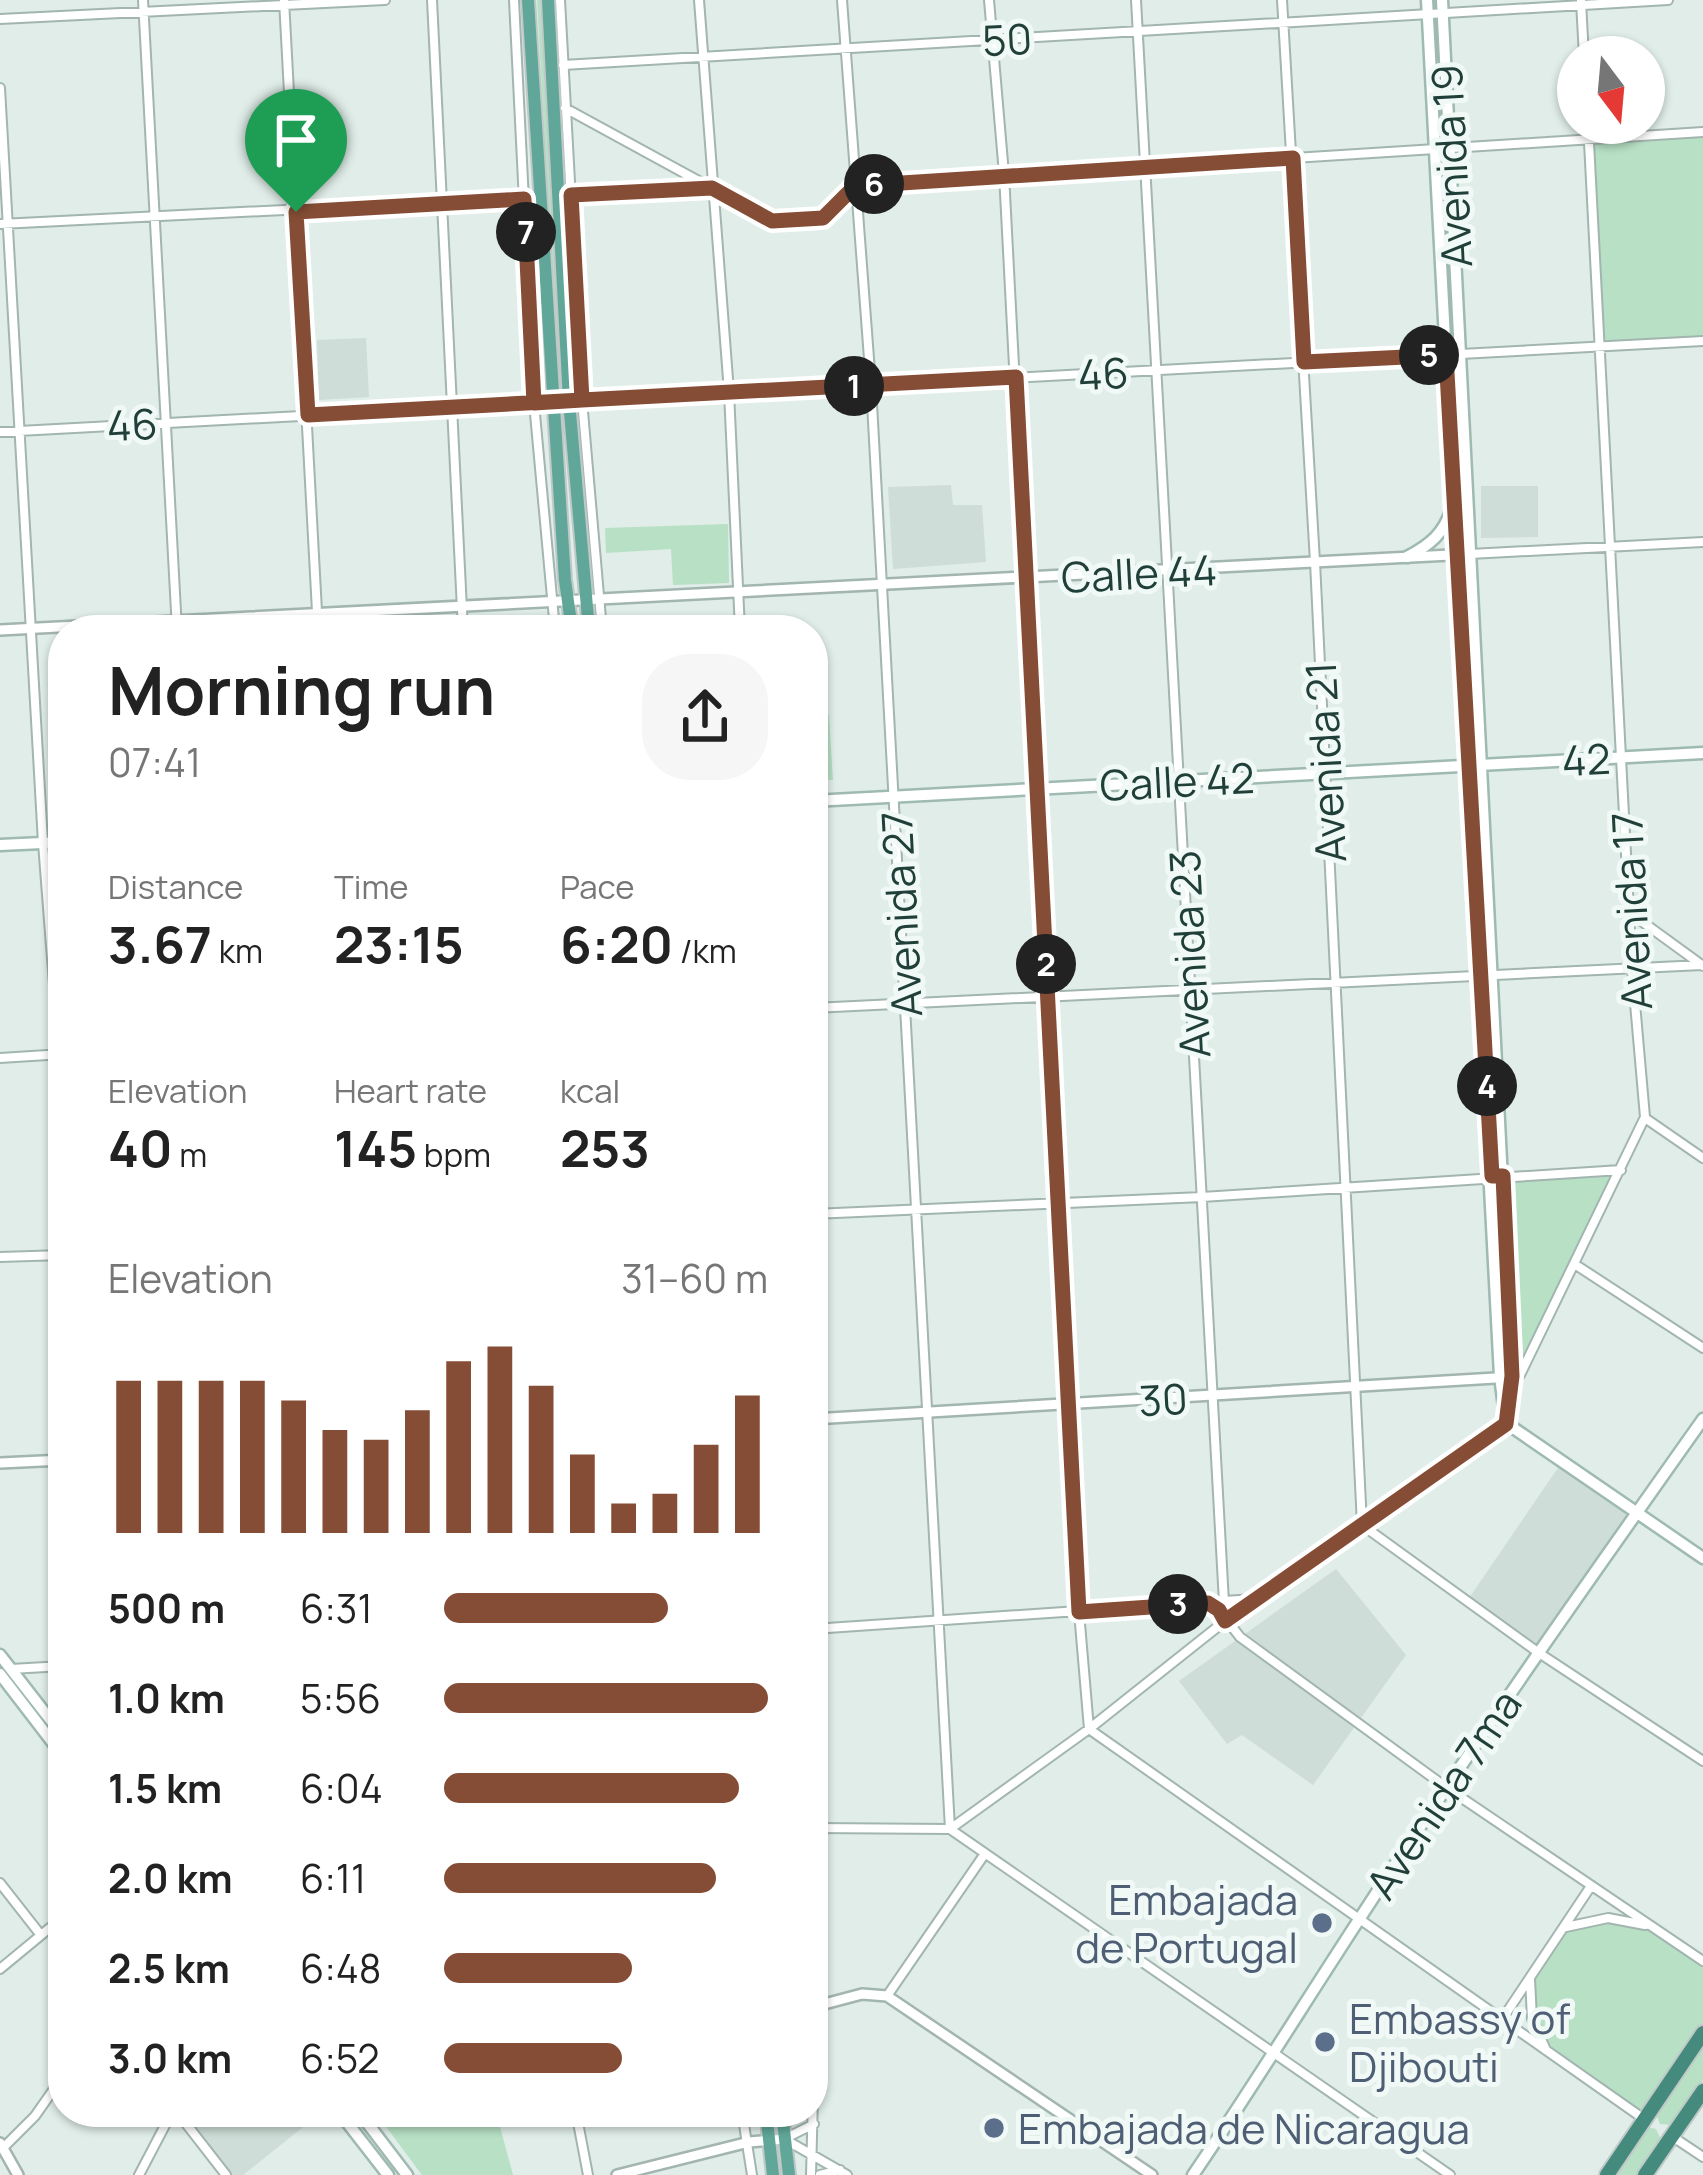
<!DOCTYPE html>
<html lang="en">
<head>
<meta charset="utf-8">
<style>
  :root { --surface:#fff; --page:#f6f6f6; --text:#222; --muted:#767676; --accent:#854d35 }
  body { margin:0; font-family:Manrope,sans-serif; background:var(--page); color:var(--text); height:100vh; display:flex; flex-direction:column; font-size:45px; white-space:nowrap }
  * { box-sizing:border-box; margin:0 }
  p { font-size:39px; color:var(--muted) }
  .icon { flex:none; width:66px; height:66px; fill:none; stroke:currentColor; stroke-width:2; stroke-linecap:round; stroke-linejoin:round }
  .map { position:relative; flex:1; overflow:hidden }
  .panel { position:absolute; left:48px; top:615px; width:780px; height:1512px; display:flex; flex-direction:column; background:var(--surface); border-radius:48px; box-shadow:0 3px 9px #0004 }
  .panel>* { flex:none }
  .needle { width:78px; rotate:164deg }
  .buttons { position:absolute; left:1557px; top:36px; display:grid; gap:24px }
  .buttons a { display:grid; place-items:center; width:108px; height:108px; border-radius:50%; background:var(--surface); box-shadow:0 3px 9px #0004; font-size:60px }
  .pin { position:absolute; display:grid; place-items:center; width:102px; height:102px; color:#fff; margin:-123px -51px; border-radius:50% 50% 50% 0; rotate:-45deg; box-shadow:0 0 12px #0007 }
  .pin .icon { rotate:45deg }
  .km { position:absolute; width:60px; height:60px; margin:-30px; border-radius:50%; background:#222; color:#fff; font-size:33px; line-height:60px; text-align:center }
  .round { display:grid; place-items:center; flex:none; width:126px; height:126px; border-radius:48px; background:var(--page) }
  .summary { display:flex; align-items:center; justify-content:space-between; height:204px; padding:0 60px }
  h1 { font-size:66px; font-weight:700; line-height:90px }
  .stats { display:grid; grid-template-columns:repeat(3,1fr); gap:18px; height:204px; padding:12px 60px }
  .stats div { display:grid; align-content:center }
  .stats b { font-size:51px; font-weight:700 }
  .stats small { font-size:33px; font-weight:400 }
  .stats p { font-size:33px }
  .chart { height:336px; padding:24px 60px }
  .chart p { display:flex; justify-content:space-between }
  .chart svg { width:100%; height:216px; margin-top:12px; stroke:var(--accent); stroke-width:6 }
  ul { padding:0 60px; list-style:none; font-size:39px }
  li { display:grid; grid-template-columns:192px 144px 1fr; align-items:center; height:90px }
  li i { height:30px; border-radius:15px; background:var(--accent) }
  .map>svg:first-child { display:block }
  .built { fill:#ceddd7 }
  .green { fill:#b7e0c4 }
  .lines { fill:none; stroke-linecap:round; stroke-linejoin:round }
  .minor-casing { stroke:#a2b5b0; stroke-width:12 }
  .tertiary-casing { stroke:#a2b5b0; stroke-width:14 }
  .secondary-casing { stroke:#9ebab1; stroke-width:15 }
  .primary-casing { stroke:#c0c9c7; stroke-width:16 }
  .trunk-casing { stroke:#c0c9c7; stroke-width:18 }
  .minor { stroke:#fff; stroke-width:8 }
  .tertiary { stroke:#fff; stroke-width:9 }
  .secondary { stroke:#fff; stroke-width:10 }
  .primary { stroke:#60a799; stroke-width:12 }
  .trunk { stroke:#448b7e; stroke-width:14 }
  .route-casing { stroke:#fff; stroke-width:24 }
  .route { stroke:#854d35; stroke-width:15 }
  .service-dot { fill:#5c6f8a; stroke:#f1f9f6; stroke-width:4.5 }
  .labels { text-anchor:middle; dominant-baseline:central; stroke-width:10; stroke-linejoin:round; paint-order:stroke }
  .street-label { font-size:42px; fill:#1f3f38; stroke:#f1f9f6 }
  .service-label { font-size:42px; fill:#4e5e75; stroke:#f1f9f6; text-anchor:start }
</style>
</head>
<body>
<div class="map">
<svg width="1703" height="2175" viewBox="0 0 1703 2175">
  <rect width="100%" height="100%" fill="#e0ede8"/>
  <path class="built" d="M366 338 369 397 319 400 317 340Z
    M951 485 953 505H982L986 562 893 569 888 487Z
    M1481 486H1538V537L1481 538Z
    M1562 1462 1636 1513 1539 1653 1467 1601Z
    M1336 1569 1406 1655 1313 1785 1242 1735 1227 1744 1179 1681Z
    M177 2112H322L243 2175H226Z"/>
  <path class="green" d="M537 0H540L562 397H559Z
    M1703 132V341L1600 346 1589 139Z
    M728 524 729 583 673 585 671 549 606 553 605 528Z
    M813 715H829L833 780H813Z
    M1613 1173 1523 1359 1518 1358 1511 1282 1509 1178Z
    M1608 1918 1652 1926 1703 1961V2033L1644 2119 1549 2055 1537 2034 1531 1977 1563 1928Z
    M1703 2046V2080L1672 2125 1660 2124 1656 2114Z
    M395 2112H496L513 2175H422L379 2117Z
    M1648 2127 1656 2129 1661 2140 1637 2175H1613Z"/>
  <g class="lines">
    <defs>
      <path id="minor" d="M143 0 177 630
        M284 0 318 630
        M432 0 463 630
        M514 0 534 403 555 630
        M560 0 582 400 602 630
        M699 0 729 392 740 630
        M842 0 871 385 950 1829
        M989 0 1004 174 1079 1612 1089 1729 1644 2119
        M1136 0 1225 1621
        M1282 0 1315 562 1362 1525 1539 1653 1703 1761
        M1581 1 1584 57
        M0 19 385 0
        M563 65 1668 0
        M0 88 43 843 63 1101
        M565 108 772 221 823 218 855 186 1703 132
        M571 195 710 188
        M0 224 524 198
        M0 432 1703 341
        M1470 554 1703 542
        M1633 915 1703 966
        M813 1008 1702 965
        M0 1058 63 1054
        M1645 1118 1703 1158
        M813 1214 1202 1197 1621 1170
        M0 1257 63 1255
        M1576 1265 1703 1348
        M1512 1377 1520 1375 1645 1117 1632 969 1588 123
        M1208 1603 1219 1610 1240 1637 1447 1788 1703 1961
        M813 1629 1254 1599
        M11 1669 63 1666
        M813 1828 950 1829 1450 2175
        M950 1829 1089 1729 1225 1621 1506 1423
        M0 1883 40 1934
        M1566 1927 1608 1918 1645 1925
        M0 1969 63 1917
        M1530 1979 1532 2019 1546 2050
        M887 1996 984 1855
        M1501 2021 1591 1886
        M177 2112 226 2175
        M576 2112 588 2175
        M742 2112 752 2175
        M348 2124 375 2112
        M1673 2137 1703 2157
        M786 2138 814 2124
        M786 2140 847 2175
        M3 2148 35 2116 63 2076
        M139 2175 172 2112
        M811 2175 813 2097
        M820 2175 840 2170"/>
      <path id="tertiary" d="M0 630 1470 554
        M813 1419 1512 1377
        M0 1463 63 1460
        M813 2007 862 1994 887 1996 1152 2175
        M0 2143 18 2175
        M617 2175 749 2142 785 2139"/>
      <path id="secondary" d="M1427 0 1500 1376 1506 1423
        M1442 0 1512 1377 1507 1402
        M1407 557C1430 545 1445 533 1452 507
        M813 801 1703 753
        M0 845 63 842
        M1506 1423 1703 1558
        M0 1655 63 1736
        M0 1674 63 1756
        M339 2112 388 2175
        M359 2112 407 2175
        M1193 2175C1251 2090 1305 2002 1362 1915 1471 1747 1587 1583 1703 1419"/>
      <path id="primary" d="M528 0 565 580 572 630
        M548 0 569 401 589 630
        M766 2112 773 2175
        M782 2112 789 2175"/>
      <path id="trunk" d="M1607 2175 1703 2033
        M1645 2175 1703 2091"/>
    </defs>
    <use href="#minor" class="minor-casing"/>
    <use href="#tertiary" class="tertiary-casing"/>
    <use href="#secondary" class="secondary-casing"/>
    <use href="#primary" class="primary-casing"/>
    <use href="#trunk" class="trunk-casing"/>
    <use href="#minor" class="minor"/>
    <use href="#tertiary" class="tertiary"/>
    <use href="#secondary" class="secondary"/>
    <use href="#primary" class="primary"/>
    <use href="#trunk" class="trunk"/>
  </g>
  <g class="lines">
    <defs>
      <path id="route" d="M296 212 308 415C399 410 490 405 582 400L1016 377 1079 1612 1208 1603 1219 1610 1225 1621 1506 1424 1512 1376 1503 1176H1492L1446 355 1304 362 1293 158 855 186 823 218 772 221 712 188 571 195 582 400 534 403 524 199 296 212"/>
    </defs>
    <use href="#route" class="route-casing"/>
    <use href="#route" class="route"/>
  </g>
  <g class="service-dot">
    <circle cx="1322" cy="1923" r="12"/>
    <circle cx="1325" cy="2042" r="12"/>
    <circle cx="994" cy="2128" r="12"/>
  </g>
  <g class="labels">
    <g class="street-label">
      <text transform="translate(1007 39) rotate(-3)">50</text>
      <text transform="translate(1451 166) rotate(-93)">Avenida 19</text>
      <text transform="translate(1103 373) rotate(-3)">46</text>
      <text transform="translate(132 424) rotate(-3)">46</text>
      <text transform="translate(1139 573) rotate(-3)">Calle 44</text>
      <text transform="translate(1586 759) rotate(-3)">42</text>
      <text transform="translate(1325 762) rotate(-93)">Avenida 21</text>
      <text transform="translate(1177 781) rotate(-3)">Calle 42</text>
      <text transform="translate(1631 911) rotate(-93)">Avenida 17</text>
      <text transform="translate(901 914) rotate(-93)">Avenida 27</text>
      <text transform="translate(1189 954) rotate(-93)">Avenida 23</text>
      <text transform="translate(1163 1399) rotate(-3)">30</text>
      <text transform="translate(1443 1794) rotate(-56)">Avenida 7ma</text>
    </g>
    <g class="service-label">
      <text x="1298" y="1899" text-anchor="end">Embajada<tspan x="1298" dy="48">de Portugal</tspan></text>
      <text x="1349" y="2018">Embassy of<tspan x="1349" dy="48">Djibouti</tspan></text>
      <text x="1018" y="2128">Embajada de Nicaragua</text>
    </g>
  </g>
</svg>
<div class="buttons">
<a><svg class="needle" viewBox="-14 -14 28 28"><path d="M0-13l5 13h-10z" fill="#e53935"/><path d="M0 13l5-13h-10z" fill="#767676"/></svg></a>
</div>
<div class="pin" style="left:296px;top:212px;background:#1e9e55"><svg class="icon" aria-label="arrive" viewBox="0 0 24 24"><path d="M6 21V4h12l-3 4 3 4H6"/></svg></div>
<b class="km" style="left:854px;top:386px">1</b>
<b class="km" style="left:1046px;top:964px">2</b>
<b class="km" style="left:1178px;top:1604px">3</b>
<b class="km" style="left:1487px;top:1086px">4</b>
<b class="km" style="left:1429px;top:355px">5</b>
<b class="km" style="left:874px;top:184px">6</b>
<b class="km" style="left:526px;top:232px">7</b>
<section class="panel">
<div class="summary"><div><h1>Morning run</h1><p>07:41</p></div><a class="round"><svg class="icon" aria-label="share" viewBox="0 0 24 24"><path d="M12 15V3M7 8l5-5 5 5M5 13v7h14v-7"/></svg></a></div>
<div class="stats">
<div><p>Distance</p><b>3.67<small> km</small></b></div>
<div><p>Time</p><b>23:15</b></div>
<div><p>Pace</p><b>6:20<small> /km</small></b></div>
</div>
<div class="stats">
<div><p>Elevation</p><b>40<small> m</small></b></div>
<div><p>Heart rate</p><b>145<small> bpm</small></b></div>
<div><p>kcal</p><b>253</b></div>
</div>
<div class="chart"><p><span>Elevation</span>31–60 m</p>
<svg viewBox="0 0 160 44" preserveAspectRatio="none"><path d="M5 44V13M15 44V13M25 44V13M35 44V13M45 44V17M55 44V23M65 44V25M75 44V19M85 44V9M95 44V6M105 44V14M115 44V28M125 44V38M135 44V36M145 44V26M155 44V16"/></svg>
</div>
<ul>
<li><b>500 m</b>6:31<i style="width:69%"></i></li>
<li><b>1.0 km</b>5:56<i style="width:100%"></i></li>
<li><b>1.5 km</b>6:04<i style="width:91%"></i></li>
<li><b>2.0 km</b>6:11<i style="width:84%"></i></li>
<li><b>2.5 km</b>6:48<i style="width:58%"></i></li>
<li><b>3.0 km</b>6:52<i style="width:55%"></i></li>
</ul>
</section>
</div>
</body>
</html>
